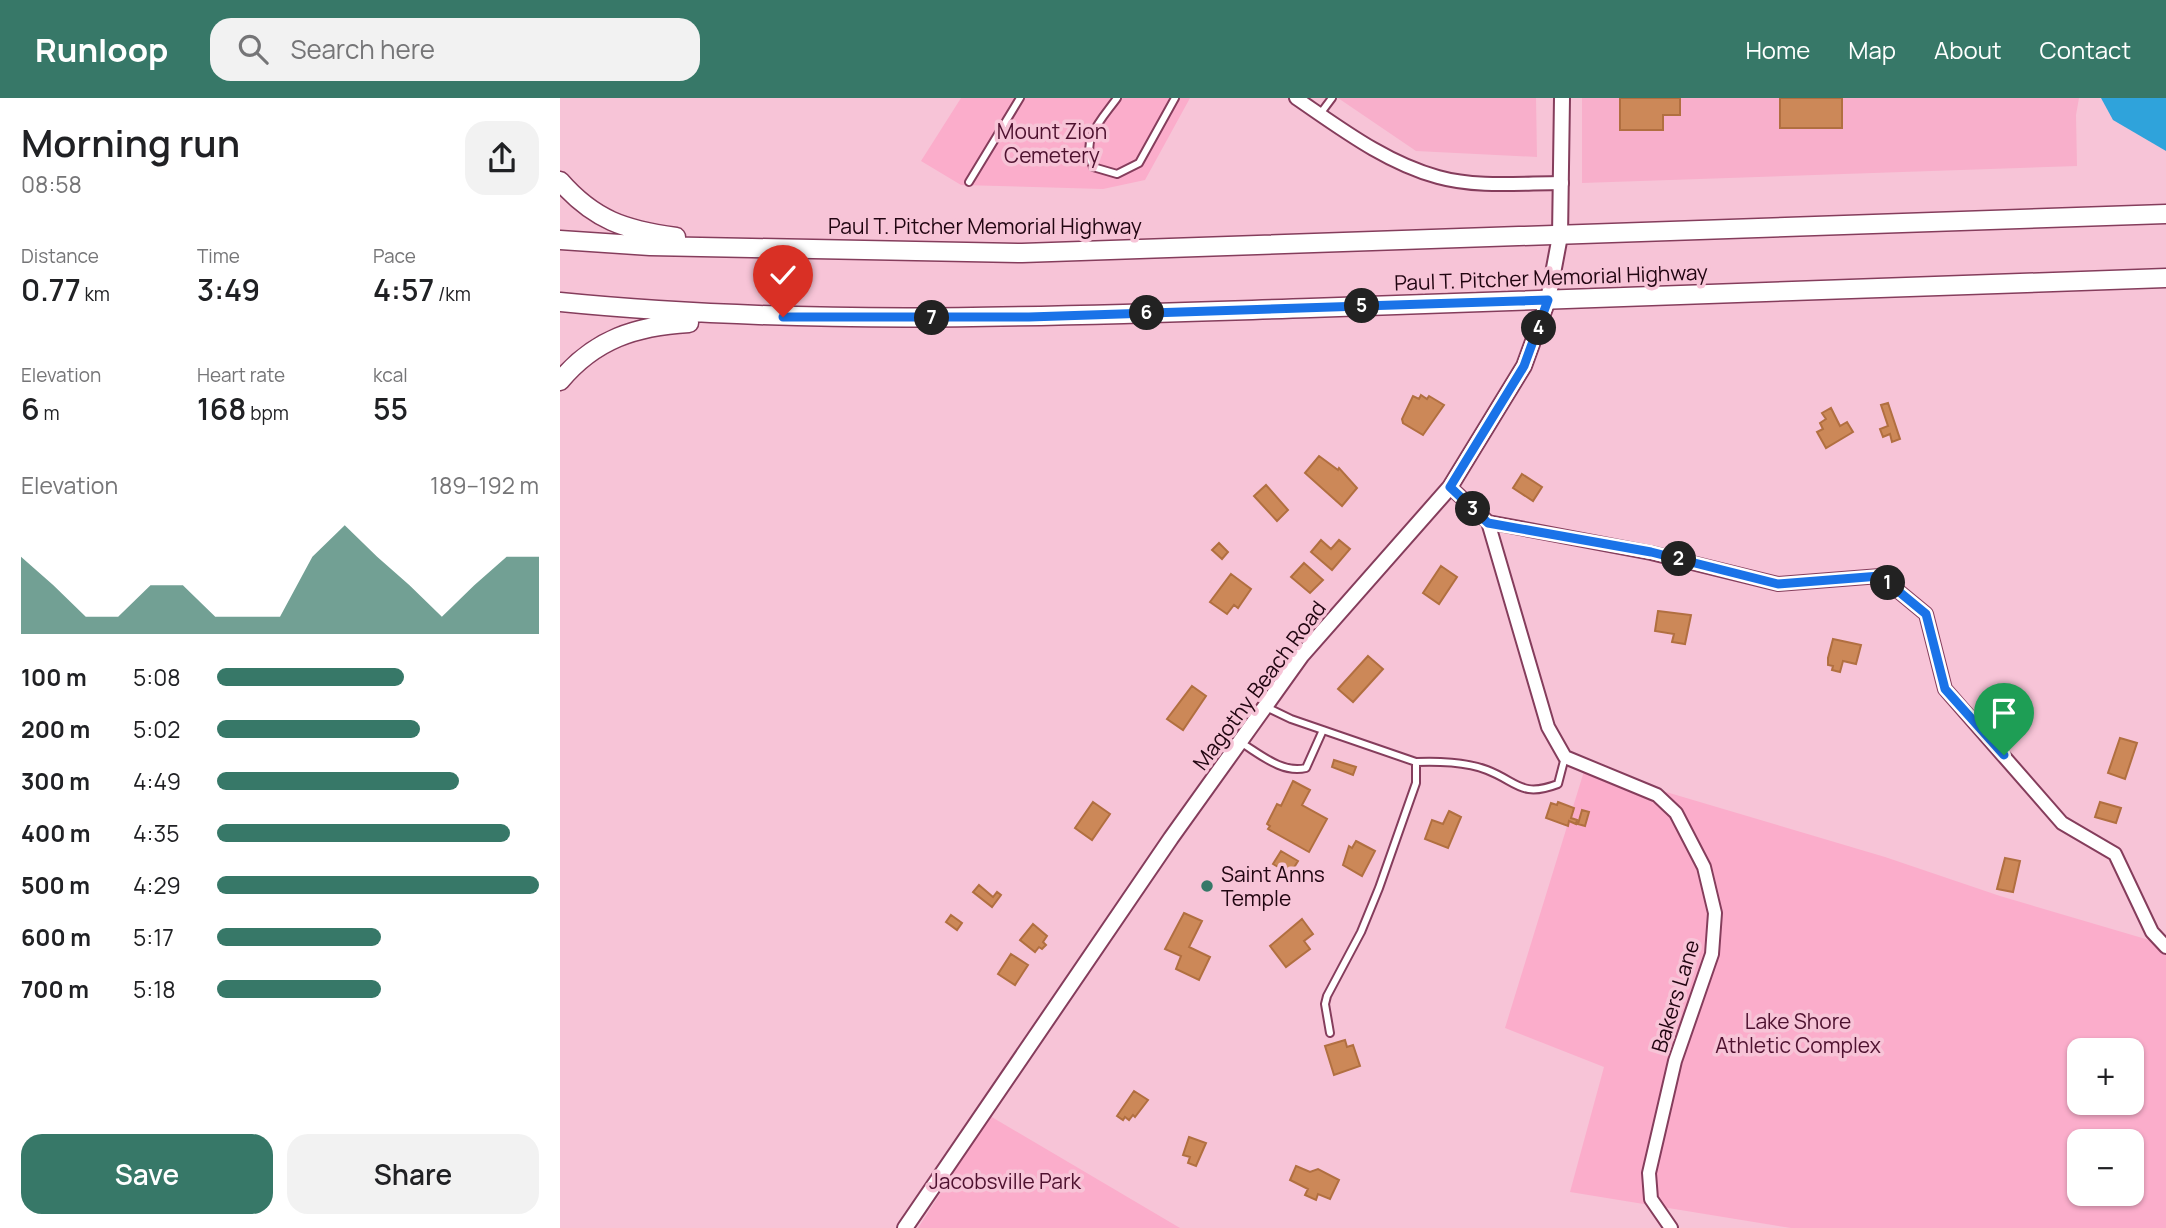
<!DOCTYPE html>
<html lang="en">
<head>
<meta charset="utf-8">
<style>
  :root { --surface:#fff; --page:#f2f2f2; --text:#202124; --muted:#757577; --accent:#377868 }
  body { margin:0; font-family:Manrope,sans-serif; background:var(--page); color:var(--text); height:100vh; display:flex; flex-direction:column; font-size:26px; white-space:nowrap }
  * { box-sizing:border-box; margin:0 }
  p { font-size:23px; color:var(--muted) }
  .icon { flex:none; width:38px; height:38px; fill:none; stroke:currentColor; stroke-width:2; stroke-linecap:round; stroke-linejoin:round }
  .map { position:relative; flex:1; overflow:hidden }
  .panel { display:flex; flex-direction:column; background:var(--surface); width:560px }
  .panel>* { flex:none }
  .tools { position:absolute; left:1507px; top:940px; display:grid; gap:14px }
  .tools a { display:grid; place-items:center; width:77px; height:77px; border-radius:14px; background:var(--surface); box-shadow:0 2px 5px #0004; font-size:35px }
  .pin { position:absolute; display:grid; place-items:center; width:60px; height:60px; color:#fff; margin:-72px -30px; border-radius:50% 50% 50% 0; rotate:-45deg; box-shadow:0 0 7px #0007 }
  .pin .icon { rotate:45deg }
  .km { position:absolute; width:35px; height:35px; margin:-18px; border-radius:50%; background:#222; color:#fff; font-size:19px; line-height:35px; text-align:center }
  .round { display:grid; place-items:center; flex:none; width:74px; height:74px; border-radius:21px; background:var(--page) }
  .summary { display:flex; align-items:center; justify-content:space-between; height:119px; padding:0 21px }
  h1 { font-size:38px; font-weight:600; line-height:52px }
  .figures { display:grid; grid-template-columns:repeat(3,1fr); gap:10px; height:119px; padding:7px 21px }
  .figures div { display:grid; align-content:center }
  .figures b { font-size:30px; font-weight:600 }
  .figures small { font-size:19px; font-weight:400 }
  .figures p { font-size:19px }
  .chart { height:196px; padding:14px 21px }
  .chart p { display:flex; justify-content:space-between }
  .chart svg { width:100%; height:126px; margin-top:7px; fill:var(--accent); opacity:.7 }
  .action { display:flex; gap:14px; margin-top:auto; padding:14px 21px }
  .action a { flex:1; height:80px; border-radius:21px; background:var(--accent); color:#fff; font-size:28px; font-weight:600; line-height:80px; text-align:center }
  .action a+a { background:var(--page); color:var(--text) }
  ul { padding:0 21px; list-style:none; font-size:23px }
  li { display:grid; grid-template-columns:112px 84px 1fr; align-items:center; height:52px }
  li i { height:18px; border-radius:9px; background:var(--accent) }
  header { display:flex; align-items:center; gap:42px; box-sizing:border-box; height:98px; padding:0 35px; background:var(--accent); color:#fff }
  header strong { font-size:33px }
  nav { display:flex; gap:38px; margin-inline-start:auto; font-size:24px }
  .search { width:490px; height:63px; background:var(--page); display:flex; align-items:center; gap:18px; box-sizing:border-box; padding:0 24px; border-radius:21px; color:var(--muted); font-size:26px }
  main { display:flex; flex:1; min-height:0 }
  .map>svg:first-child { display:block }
  .built { fill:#f8afcb }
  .green { fill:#fbadcb; fill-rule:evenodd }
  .water { fill:#2fa3db }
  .building { fill:#cc8858; stroke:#b16f40; stroke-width:2 }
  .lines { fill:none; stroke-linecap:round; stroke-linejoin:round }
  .service-casing { stroke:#853d5c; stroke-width:10 }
  .minor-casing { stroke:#853d5c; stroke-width:16 }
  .tertiary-casing { stroke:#853d5c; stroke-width:18 }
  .primary-casing { stroke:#853d5c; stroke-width:21 }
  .service { stroke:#fff; stroke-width:6 }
  .minor { stroke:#fff; stroke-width:12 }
  .tertiary { stroke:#fff; stroke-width:14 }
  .primary { stroke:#fff; stroke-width:18 }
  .route-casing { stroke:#fff; stroke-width:14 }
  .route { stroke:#1a73e8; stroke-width:9 }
  .poi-dot { fill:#377868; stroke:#f7c4d7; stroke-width:2.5 }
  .labels { text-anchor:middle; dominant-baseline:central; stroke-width:7; stroke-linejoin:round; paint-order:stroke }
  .park-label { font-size:21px; fill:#4e112f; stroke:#f7c4d7 }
  .street-label { font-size:21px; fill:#210511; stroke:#f7c4d7 }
  .poi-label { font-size:21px; fill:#210511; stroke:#f7c4d7; text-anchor:start }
</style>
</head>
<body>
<header>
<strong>Runloop</strong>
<div class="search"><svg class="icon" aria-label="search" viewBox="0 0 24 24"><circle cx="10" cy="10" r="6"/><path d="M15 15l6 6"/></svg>Search here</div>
<nav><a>Home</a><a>Map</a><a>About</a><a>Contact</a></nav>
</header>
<main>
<section class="panel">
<div class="summary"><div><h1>Morning run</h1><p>08:58</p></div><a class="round"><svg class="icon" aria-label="share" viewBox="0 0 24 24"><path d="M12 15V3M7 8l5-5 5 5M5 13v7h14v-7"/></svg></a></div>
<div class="figures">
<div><p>Distance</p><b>0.77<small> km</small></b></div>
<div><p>Time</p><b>3:49</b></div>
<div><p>Pace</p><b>4:57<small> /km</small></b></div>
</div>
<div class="figures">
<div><p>Elevation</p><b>6<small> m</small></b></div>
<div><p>Heart rate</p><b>168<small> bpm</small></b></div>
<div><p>kcal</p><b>55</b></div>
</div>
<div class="chart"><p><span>Elevation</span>189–192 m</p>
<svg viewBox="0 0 160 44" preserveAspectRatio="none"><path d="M0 44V17L10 27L20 38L30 38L40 27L50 27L60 38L70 38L80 38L90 17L100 6L110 17L120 27L130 38L140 27L150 17L160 17V44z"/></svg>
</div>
<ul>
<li><b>100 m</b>5:08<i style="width:58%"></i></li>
<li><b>200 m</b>5:02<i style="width:63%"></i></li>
<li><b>300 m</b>4:49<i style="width:75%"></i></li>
<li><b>400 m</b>4:35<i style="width:91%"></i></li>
<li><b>500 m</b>4:29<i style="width:100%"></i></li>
<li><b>600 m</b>5:17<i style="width:51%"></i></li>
<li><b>700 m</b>5:18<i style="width:51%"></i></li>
</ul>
<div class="action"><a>Save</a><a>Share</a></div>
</section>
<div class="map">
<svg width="1606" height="1130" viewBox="0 0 1606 1130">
  <rect width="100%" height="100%" fill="#f7c4d7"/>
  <path class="built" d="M778 0H976L977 59 856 53Z
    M1022 0H1519L1516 17 1517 68 1022 85Z"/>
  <path class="green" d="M401 0H630L585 82 543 91 401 87 361 63Z
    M1025 670 1325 759 1440 798 1606 847V1130H1231L1010 1094 1044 969 945 930ZM1519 952H1572V1004H1519ZM1519 1043H1572V1096H1519Z
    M430 1018 620 1130H358Z"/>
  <path class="water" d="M1541 0H1606V53L1553 22Z"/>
  <path class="building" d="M1060 0H1120V17H1103V32H1060Z
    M1220 0H1282V30H1220Z
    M861 297 867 301 869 298 884 307 863 337 843 325 842 321 853 298 859 301Z
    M1328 305 1340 341 1332 344 1330 336 1323 339 1320 331 1328 328 1321 307Z
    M1271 310 1280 328 1287 324 1293 334 1266 350 1257 334 1263 331 1260 325 1266 321 1262 315Z
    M759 358 778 372 779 370 797 390 782 408 745 375Z
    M962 376 982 389 973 403 953 390Z
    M706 387 728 412 717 423 694 398Z
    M761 442 771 451 779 442 790 451 772 472 751 454Z
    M659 445 668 454 662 461 652 452Z
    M744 465 763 482 750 495 731 479Z
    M881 468 897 479 879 506 863 495Z
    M671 476 691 491 678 510 674 507 667 516 650 504Z
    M1098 513 1131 517 1125 546 1112 544 1114 536 1095 533Z
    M1273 541 1301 547 1296 566 1283 563 1280 574 1272 572 1273 568 1268 567V560Z
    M808 558 823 571 793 604 778 591Z
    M632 588 646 598 623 632 607 621Z
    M1560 640 1577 645 1565 681 1548 675Z
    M774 662 796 669 793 677 772 669Z
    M733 683 750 692 742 707 767 721 749 754 708 731 710 728 707 726 717 706 721 708Z
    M533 704 550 716 532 742 515 730Z
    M998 704 1014 710 1011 720 1017 722 1016 726 1009 723 1008 728 986 720 991 705 997 707Z
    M1540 704 1561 710 1556 725 1535 719Z
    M1022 712 1029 714 1025 728 1018 726Z
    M889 713 901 719 888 750 865 741 872 722 883 726Z
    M796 743 815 753 802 778 783 767 789 748 792 750Z
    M721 753 738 763 730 776 713 766Z
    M1445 760 1460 763 1453 794 1437 791Z
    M419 787 433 799 437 794 441 797 432 809 413 794Z
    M624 815 642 823 629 849 650 859 639 882 616 871 621 858 605 851Z
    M391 817 402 825 397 832 386 824Z
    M742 821 753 836 744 843 750 851 726 869 710 848Z
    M473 826 487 838 483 844 486 847 482 851 479 849 475 854 460 842Z
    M451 856 468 867 455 887 438 876Z
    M785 942 787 949 793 947 800 968 774 977 765 948Z
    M574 993 588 1002 575 1019 573 1017 569 1022 565 1019 563 1022 557 1018Z
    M629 1039 646 1045 636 1068 628 1065 630 1059 623 1057Z
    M736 1068 750 1074 758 1071 779 1082 770 1101 758 1096 756 1102 745 1097 748 1091 730 1082Z"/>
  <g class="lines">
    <defs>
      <path id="service" d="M557 0C542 21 520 41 533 69L557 76 579 65 615 0
        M760 16 772 0
        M409 84 460 0
        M706 609 731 621 856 664V685L819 790 801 834 767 898 765 906 770 935
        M680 644C700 656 722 676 746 670L763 632
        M856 664C876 663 907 664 927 672 958 684 961 700 998 686L1005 659"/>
      <path id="minor" d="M736 0C780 30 826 65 878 79 917 90 962 85 1002 85
        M890 389 928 424 1091 455 1218 486 1320 478 1366 516 1385 591 1502 725 1555 756 1592 834 1606 849
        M928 424 988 629 1005 659 1097 697 1116 715 1144 769 1155 815 1152 856 1115 963 1089 1075 1091 1101 1111 1130"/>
      <path id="tertiary" d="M345 1130 611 740 742 557 890 389 964 268 988 202 1000 138 1002 0"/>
      <path id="primary" d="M0 83C34 122 65 132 116 139
        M0 142 90 148 462 155 1606 116
        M0 204C250 229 500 218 750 210 1036 200 1321 190 1606 180
        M0 283C35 241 76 228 129 225"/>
    </defs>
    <use href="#service" class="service-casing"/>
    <use href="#minor" class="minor-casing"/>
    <use href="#tertiary" class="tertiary-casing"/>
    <use href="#primary" class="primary-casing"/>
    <use href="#service" class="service"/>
    <use href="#minor" class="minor"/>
    <use href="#tertiary" class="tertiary"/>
    <use href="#primary" class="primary"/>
  </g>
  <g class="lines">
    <defs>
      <path id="route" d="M223 219H469L988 202 964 268 890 389 928 425 1091 454 1218 486 1320 478 1366 516 1385 591 1444 657"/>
    </defs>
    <use href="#route" class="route-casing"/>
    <use href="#route" class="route"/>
  </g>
  <circle class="poi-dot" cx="647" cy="788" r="7"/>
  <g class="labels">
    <g class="park-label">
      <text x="492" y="33">Mount Zion<tspan x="492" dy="24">Cemetery</tspan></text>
      <text x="1238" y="923">Lake Shore<tspan x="1238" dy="24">Athletic Complex</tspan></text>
      <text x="445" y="1083">Jacobsville Park</text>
    </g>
    <g class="street-label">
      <text x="425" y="128">Paul T. Pitcher Memorial Highway</text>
      <text transform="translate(991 179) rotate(-2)">Paul T. Pitcher Memorial Highway</text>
      <text transform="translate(699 587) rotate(-53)">Magothy Beach Road</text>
      <text transform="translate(1115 898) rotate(-73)">Bakers Lane</text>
    </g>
    <g class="poi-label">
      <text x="661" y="776">Saint Anns<tspan x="661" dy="24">Temple</tspan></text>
    </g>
  </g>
</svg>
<div class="tools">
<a>+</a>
<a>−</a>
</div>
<div class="pin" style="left:1444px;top:657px;background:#1e9e55"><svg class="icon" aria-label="arrive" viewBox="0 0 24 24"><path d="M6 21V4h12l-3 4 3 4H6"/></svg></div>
<div class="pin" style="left:223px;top:219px;background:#d93025"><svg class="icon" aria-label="check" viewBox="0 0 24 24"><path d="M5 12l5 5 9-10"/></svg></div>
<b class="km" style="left:1328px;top:485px">1</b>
<b class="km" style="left:1119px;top:461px">2</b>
<b class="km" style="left:913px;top:411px">3</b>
<b class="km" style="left:979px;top:230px">4</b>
<b class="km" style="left:802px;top:208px">5</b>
<b class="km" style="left:587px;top:215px">6</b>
<b class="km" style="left:372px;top:220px">7</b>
</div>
</main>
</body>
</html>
